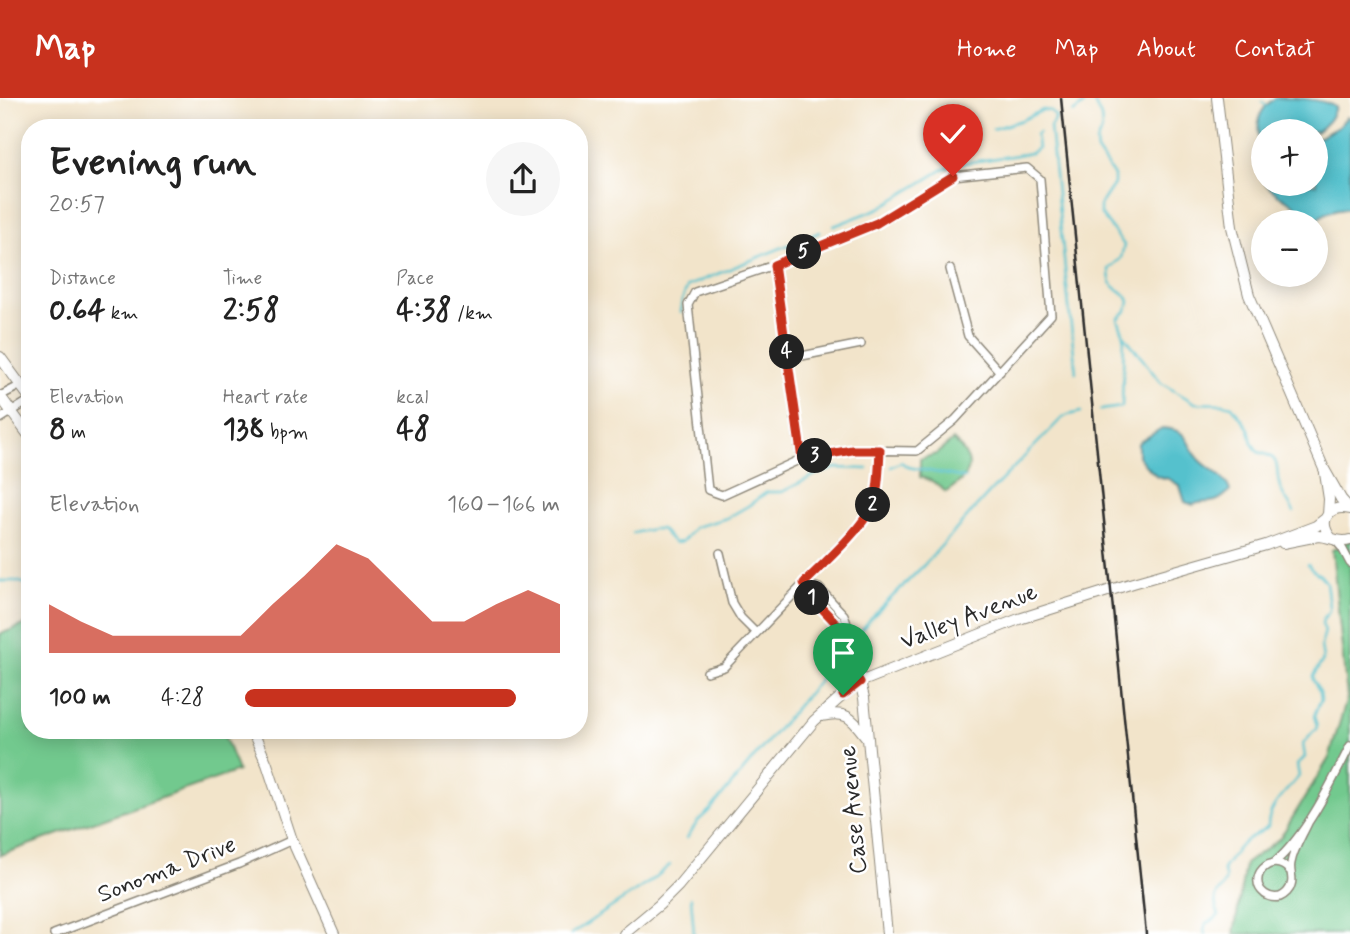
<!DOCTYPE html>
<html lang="en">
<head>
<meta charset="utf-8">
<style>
  :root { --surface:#fff; --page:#f6f6f6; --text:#222; --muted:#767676; --accent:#c8321e }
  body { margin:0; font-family:Mynerve,sans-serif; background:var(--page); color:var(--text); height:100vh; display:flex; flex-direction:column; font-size:26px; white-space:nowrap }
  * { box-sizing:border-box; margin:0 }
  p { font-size:23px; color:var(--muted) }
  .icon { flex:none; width:38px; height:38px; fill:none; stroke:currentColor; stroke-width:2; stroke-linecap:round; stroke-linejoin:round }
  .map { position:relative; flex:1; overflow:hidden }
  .panel { position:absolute; left:21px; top:21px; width:567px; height:620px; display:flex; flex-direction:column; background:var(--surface); border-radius:28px; box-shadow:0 4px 18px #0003 }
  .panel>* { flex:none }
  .controls { position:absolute; left:1251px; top:21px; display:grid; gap:14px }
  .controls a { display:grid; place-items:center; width:77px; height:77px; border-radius:50%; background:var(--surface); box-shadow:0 4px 18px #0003; font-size:35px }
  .pin { position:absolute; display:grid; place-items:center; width:60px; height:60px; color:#fff; margin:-72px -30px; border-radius:50% 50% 50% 0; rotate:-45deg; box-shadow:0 0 7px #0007 }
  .pin .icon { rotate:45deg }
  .km { position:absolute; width:35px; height:35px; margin:-18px; border-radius:50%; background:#222; color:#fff; font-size:19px; line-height:35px; text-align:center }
  .round { display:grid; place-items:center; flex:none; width:74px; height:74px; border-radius:37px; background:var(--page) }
  .head { display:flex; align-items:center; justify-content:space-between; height:119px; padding:0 28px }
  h1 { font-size:38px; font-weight:800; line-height:52px }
  .figures { display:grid; grid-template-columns:repeat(3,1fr); gap:10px; height:119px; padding:7px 28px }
  .figures div { display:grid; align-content:center }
  .figures b { font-size:30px; font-weight:800 }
  .figures small { font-size:19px; font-weight:400 }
  .figures p { font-size:19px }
  .chart { height:196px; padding:14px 28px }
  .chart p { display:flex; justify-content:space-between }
  .chart svg { width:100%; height:126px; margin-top:7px; fill:var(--accent); opacity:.7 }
  ul { padding:0 28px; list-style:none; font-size:23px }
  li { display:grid; grid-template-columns:112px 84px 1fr; align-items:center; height:52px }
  li i { height:18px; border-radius:9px; background:var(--accent) }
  header { display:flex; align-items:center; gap:42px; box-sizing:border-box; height:98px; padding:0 35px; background:var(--accent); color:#fff }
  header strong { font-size:33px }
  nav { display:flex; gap:38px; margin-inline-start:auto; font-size:24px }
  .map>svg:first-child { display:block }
  .green { fill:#72c98e; stroke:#4e7a5c; stroke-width:2 }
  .water { fill:#54c1cd; stroke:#40767c; stroke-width:2 }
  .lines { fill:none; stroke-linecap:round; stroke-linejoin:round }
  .stream { stroke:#54c1cd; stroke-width:2.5 }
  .street-casing { stroke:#8e887a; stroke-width:10 }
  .secondary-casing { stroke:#8e887a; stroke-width:12 }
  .street { stroke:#fff; stroke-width:7 }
  .secondary { stroke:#fff; stroke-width:10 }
  .rail { stroke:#2b2b2b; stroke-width:2.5 }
  .route-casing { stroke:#fff; stroke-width:14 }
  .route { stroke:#c8321e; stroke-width:9 }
  .labels { text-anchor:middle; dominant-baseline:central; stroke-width:5; stroke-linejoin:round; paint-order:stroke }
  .street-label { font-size:24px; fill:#2b2b2b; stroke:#fff }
</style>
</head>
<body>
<header>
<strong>Map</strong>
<nav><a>Home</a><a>Map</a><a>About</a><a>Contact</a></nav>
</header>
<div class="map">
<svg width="1350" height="836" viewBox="0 0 1350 836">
  <rect width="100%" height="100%" fill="#fff"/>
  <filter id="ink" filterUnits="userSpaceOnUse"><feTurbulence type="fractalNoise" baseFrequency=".0143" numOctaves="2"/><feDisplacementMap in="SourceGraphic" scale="14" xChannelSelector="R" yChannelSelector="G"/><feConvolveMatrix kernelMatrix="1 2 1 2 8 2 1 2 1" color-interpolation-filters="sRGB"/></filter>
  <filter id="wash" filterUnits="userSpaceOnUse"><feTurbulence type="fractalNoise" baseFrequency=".00686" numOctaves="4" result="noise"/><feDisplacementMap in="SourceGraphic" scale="28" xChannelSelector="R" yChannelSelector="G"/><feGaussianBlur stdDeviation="1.57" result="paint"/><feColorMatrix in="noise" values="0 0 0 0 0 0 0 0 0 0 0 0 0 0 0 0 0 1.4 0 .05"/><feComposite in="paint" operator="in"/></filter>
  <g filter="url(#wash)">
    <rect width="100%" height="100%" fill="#f2e4ca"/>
    <path class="green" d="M953 342C978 365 972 377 946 394L932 383 920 379V361L936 356Z
      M1350 442V836H1234L1245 766 1280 740 1329 660 1347 600 1332 452Z
      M30 525V632H222L238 673 0 757V536Z"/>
    <path class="water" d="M1275 0C1292 0 1323 0 1335 9 1332 21 1325 27 1316 34V33H1264L1263 65H1261C1258 58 1259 55 1259 48 1258 25 1255 15 1275 0Z
      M1347 19 1350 21V111C1337 109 1323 116 1313 124H1272L1276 120 1300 119 1304 117C1295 103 1276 99 1266 86H1316V41L1338 29Z
      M1162 330C1191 332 1184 344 1199 361 1209 372 1225 377 1230 393 1224 398 1218 404 1210 404 1203 405 1200 403 1193 407L1185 404 1180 388 1169 381 1157 378 1146 368 1138 358V345Z"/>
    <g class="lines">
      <path class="stream" d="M1092 0 1101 19 1102 31 1096 45 1097 53 1114 78V86L1100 107V115L1124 147 1121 160 1109 171C1109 197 1122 186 1129 203L1127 212 1118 221 1124 237 1161 285 1195 305 1224 306 1232 308 1249 331 1252 345 1258 354C1284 360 1274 370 1280 389 1282 397 1290 406 1294 414
        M1262 4 1266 7
        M1073 15 1092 0
        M993 31 1022 22 1043 12 1051 13 1056 19 1050 29 1076 275
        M834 128 880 110 942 72 957 66 1031 55 1038 50 1036 37 1039 34
        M681 214 682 202 688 188 820 134
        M1100 312 1122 309 1124 237
        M891 369 901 364 908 369 965 380
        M633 435 653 431H661L674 445 682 444 695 429 727 420 748 408 767 394H782L817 376 836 370 868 371
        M0 483H16L30 487
        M687 740 698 723 710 712 874 517 924 467 989 395 1061 321 1068 317 1081 314
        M691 800 694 836
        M571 836 651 783 670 767
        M1205 836 1204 832 1206 825 1215 821 1219 817C1206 787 1233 796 1223 771 1231 761 1238 747 1249 740 1256 736 1262 734 1268 728 1268 707 1287 694 1299 678L1297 667 1305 659 1303 646 1316 631 1317 628 1314 618 1321 601 1320 594 1313 582V578L1323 562 1321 548 1325 533 1322 526 1323 521 1329 513V508L1326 484 1320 477 1312 472 1308 467"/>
    </g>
  </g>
  <g filter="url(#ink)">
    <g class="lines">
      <defs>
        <path id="street" d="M1027 70 1040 81 1051 217 955 322 917 353 852 352 801 361 722 397 708 392 688 207 695 194 774 167 877 125 953 78Z
          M774 167 801 361
          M950 171 968 238 1000 274
          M787 261 861 246
          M0 298 21 287
          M0 321 30 302
          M1336 443 1342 450 1350 465
          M720 455 732 505 741 520 756 535
          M804 485 819 490 844 517 861 567 860 584
          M804 485 811 499 835 524 840 533 852 571 860 583
          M707 574 724 569 860 427C878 403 879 381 880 352
          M1274 765C1306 738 1331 686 1350 648
          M1290 773C1271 751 1245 781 1265 796 1269 799 1275 800 1280 799 1285 797 1290 792 1291 787 1294 780 1289 773 1291 765 1293 752 1302 738 1308 725
          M54 836 239 766 292 742"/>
        <path id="secondary" d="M1217 0 1232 129 1249 197 1324 371 1341 401 1350 411
          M0 259 30 300
          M0 298 30 339
          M1325 375 1329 401 1328 417
          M1331 440C1317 423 1329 406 1350 411
          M1283 445 1318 438C1331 438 1338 446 1350 442
          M860 584 864 600 887 836
          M822 618C848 612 852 621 867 640
          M252 632 267 666 292 742 334 836
          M624 836 659 807 678 788 814 623 843 597 860 584 1019 521 1133 485 1266 447 1316 428 1325 421"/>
      </defs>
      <use href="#street" class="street-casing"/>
      <use href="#secondary" class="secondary-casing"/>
      <use href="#street" class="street"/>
      <use href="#secondary" class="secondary"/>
      <path class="rail" d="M1061 0 1146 836"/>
    </g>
  </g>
  <g class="lines" filter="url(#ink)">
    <defs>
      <path id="route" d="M843 597 860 584 852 571 840 533 835 524 811 499 804 485C824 465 868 426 875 401 879 386 879 368 880 352H852L802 361 774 167 877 125 953 78"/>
    </defs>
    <use href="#route" class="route-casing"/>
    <use href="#route" class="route"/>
  </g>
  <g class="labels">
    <g class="street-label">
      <text transform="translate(969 519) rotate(-21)">Valley Avenue</text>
      <text transform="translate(854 712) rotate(-95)">Case Avenue</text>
      <text transform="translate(167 772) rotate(-21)">Sonoma Drive</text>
    </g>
  </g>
</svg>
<div class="controls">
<a>+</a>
<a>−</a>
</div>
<div class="pin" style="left:843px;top:597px;background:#1e9e55"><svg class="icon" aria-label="arrive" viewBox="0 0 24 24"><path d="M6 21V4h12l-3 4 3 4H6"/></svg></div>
<div class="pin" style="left:953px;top:78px;background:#d93025"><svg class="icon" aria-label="check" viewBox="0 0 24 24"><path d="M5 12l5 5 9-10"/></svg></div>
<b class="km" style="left:812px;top:500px">1</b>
<b class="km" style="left:873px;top:407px">2</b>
<b class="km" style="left:815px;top:358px">3</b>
<b class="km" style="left:787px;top:254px">4</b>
<b class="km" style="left:804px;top:154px">5</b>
<section class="panel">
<div class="head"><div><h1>Evening run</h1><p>20:57</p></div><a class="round"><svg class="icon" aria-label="share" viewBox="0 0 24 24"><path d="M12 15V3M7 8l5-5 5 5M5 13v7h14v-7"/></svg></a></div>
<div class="figures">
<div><p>Distance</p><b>0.64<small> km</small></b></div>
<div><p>Time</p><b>2:58</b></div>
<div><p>Pace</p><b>4:38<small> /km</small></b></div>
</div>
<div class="figures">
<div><p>Elevation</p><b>8<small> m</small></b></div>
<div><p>Heart rate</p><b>138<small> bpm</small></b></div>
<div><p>kcal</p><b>48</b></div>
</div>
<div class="chart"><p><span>Elevation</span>160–166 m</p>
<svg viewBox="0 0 160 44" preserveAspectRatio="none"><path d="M0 44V27L10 33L20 38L30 38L40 38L50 38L60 38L70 27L80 17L90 6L100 11L110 22L120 33L130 33L140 27L150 22L160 27V44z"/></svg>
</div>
<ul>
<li><b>100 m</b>4:28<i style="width:86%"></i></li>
</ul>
</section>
</div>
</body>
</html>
